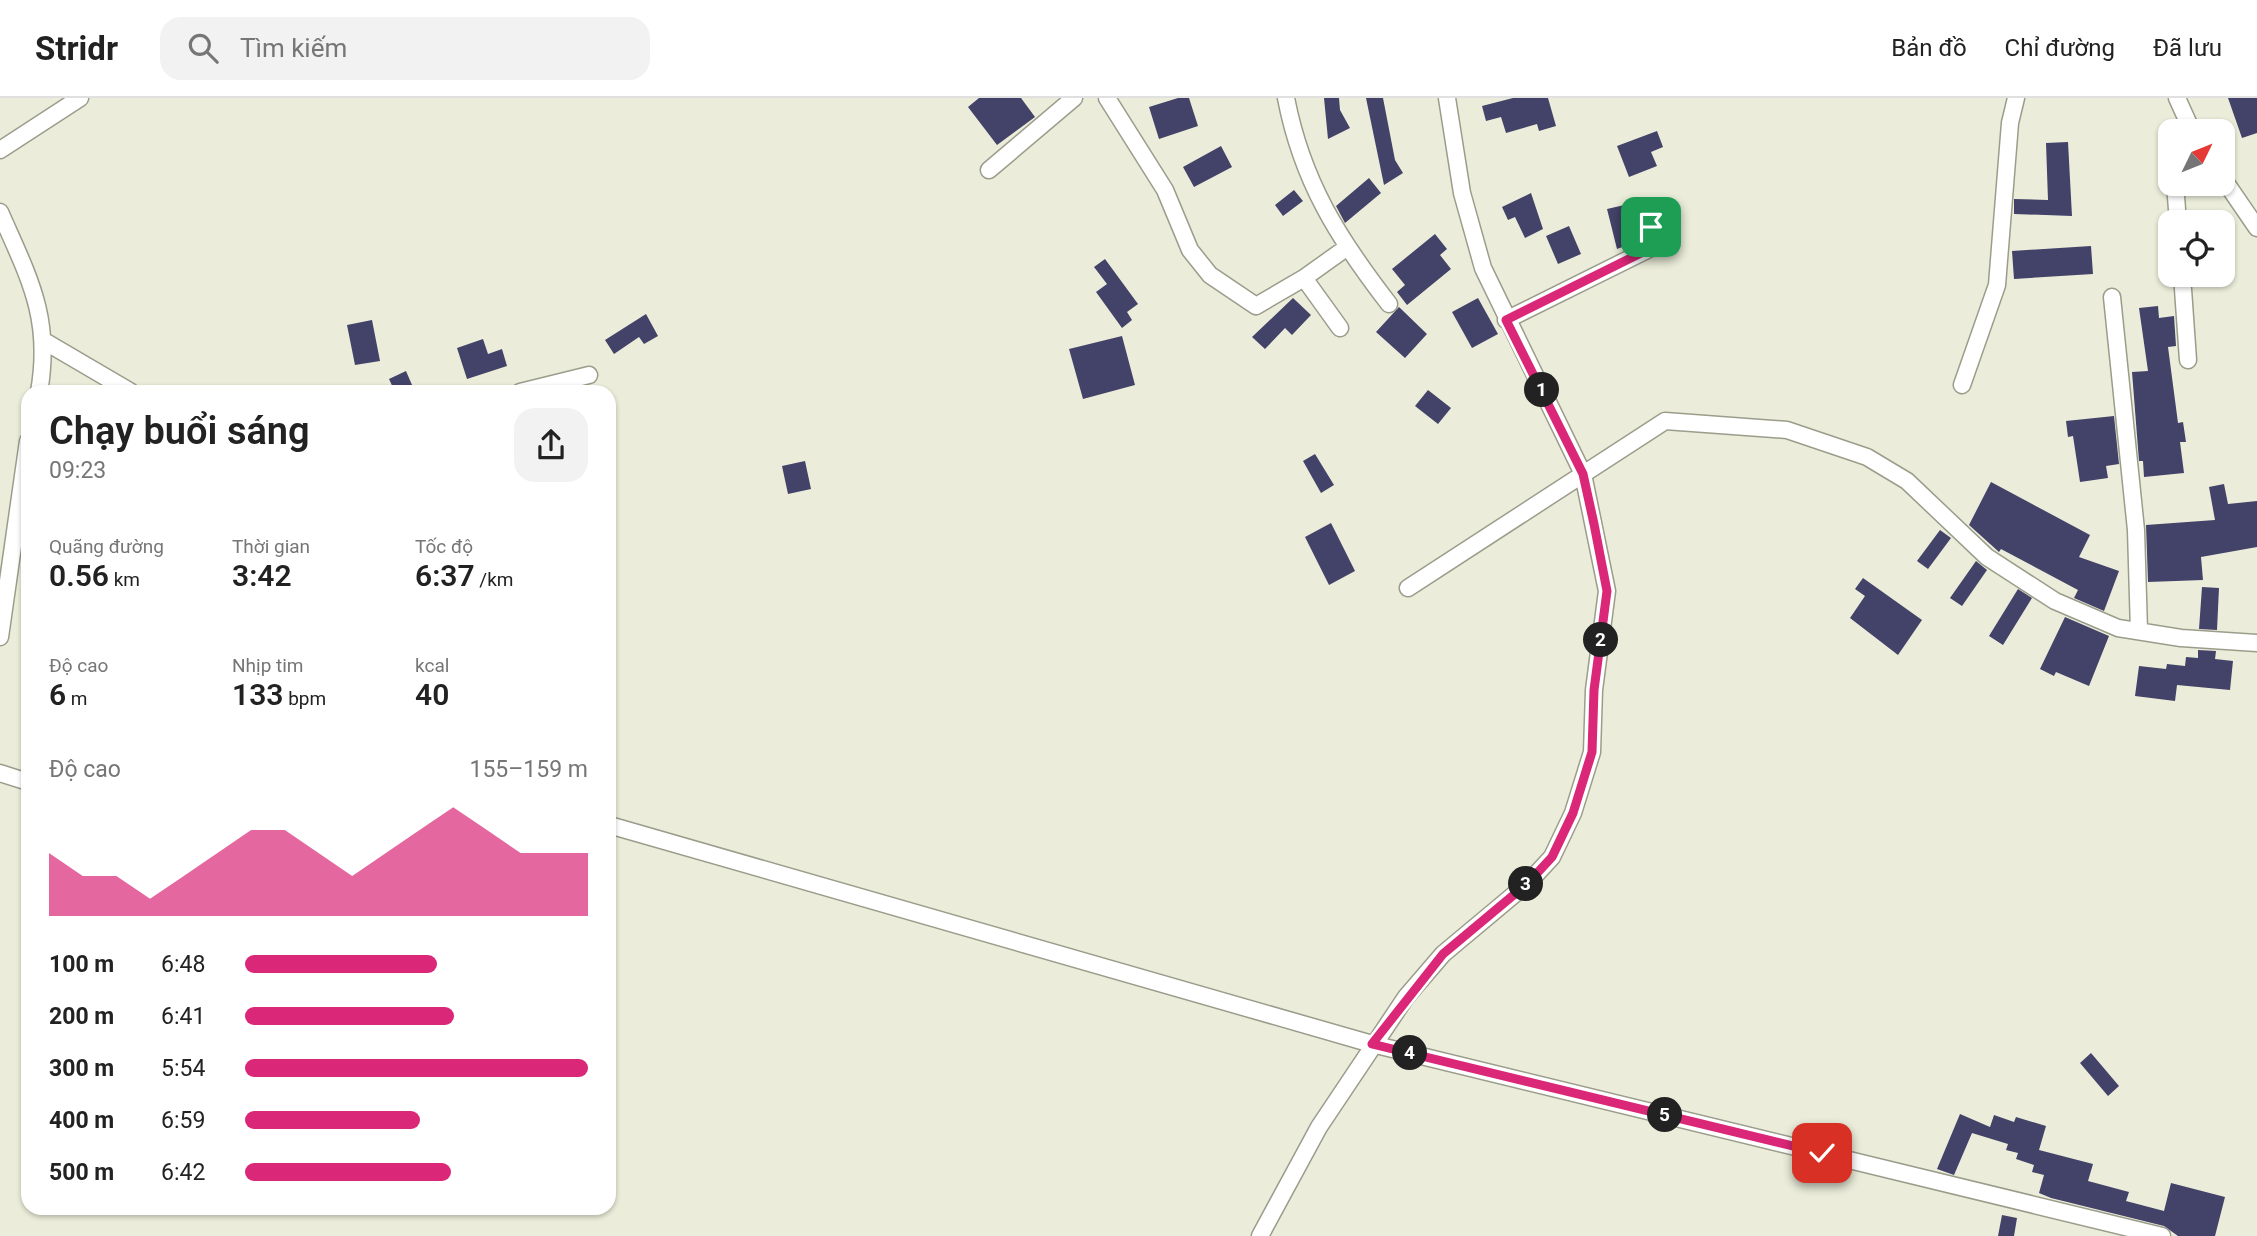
<!DOCTYPE html>
<html lang="vi">
<head>
<meta charset="utf-8">
<style>
  :root { --surface:#fff; --page:#f2f2f2; --text:#222; --muted:#767676; --line:#e0e0e0; --accent:#db2777 }
  body { margin:0; font-family:Roboto,sans-serif; background:var(--page); color:var(--text); height:100vh; display:flex; flex-direction:column; font-size:26px; white-space:nowrap }
  * { box-sizing:border-box; margin:0 }
  p { font-size:23px; color:var(--muted) }
  .icon { flex:none; width:38px; height:38px; fill:none; stroke:currentColor; stroke-width:2; stroke-linecap:round; stroke-linejoin:round }
  .map { position:relative; flex:1; overflow:hidden }
  .details { position:absolute; left:21px; top:287px; width:595px; height:830px; display:flex; flex-direction:column; background:var(--surface); border-radius:21px; box-shadow:0 2px 5px #0004 }
  .details>* { flex:none }
  .needle { width:46px; rotate:47deg }
  .buttons { position:absolute; left:2158px; top:21px; display:grid; gap:14px }
  .buttons a { display:grid; place-items:center; width:77px; height:77px; border-radius:14px; background:var(--surface); box-shadow:0 2px 5px #0004; font-size:35px }
  .pin { position:absolute; display:grid; place-items:center; width:60px; height:60px; color:#fff; margin:-30px; border-radius:14px; box-shadow:0 4px 10px #0006 }
  .km { position:absolute; width:35px; height:35px; margin:-18px; border-radius:50%; background:#222; color:#fff; font-size:19px; line-height:35px; text-align:center }
  .round { display:grid; place-items:center; flex:none; width:74px; height:74px; border-radius:21px; background:var(--page) }
  .headline { display:flex; align-items:center; justify-content:space-between; height:119px; padding:0 28px }
  h1 { font-size:38px; font-weight:600; line-height:52px }
  .stats { display:grid; grid-template-columns:repeat(3,1fr); gap:10px; height:119px; padding:7px 28px }
  .stats div { display:grid; align-content:center }
  .stats b { font-size:30px; font-weight:600 }
  .stats small { font-size:19px; font-weight:400 }
  .stats p { font-size:19px }
  .chart { height:196px; padding:14px 28px }
  .chart p { display:flex; justify-content:space-between }
  .chart svg { width:100%; height:126px; margin-top:7px; fill:var(--accent); opacity:.7 }
  ul { padding:0 28px; list-style:none; font-size:23px }
  li { display:grid; grid-template-columns:112px 84px 1fr; align-items:center; height:52px }
  li i { height:18px; border-radius:9px; background:var(--accent) }
  header { display:flex; align-items:center; gap:42px; box-sizing:border-box; height:98px; padding:0 35px; background:var(--surface); border-bottom:2px solid var(--line) }
  header strong { font-size:33px }
  nav { display:flex; gap:38px; margin-inline-start:auto; font-size:24px }
  .search { width:490px; height:63px; background:var(--page); display:flex; align-items:center; gap:18px; box-sizing:border-box; padding:0 24px; border-radius:21px; color:var(--muted); font-size:26px }
  .map>svg:first-child { display:block }
  .building { fill:#434268 }
  .lines { fill:none; stroke-linecap:round; stroke-linejoin:round }
  .street-casing { stroke:#9b9d8b; stroke-width:19 }
  .street { stroke:#fff; stroke-width:16 }
  .route-casing { stroke:#fff; stroke-width:14 }
  .route { stroke:#db2777; stroke-width:9 }
</style>
</head>
<body>
<header>
<strong>Stridr</strong>
<div class="search"><svg class="icon" aria-label="search" viewBox="0 0 24 24"><circle cx="10" cy="10" r="6"/><path d="M15 15l6 6"/></svg>Tìm kiếm</div>
<nav><a>Bản đồ</a><a>Chỉ đường</a><a>Đã lưu</a></nav>
</header>
<div class="map">
<svg width="2257" height="1138" viewBox="0 0 2257 1138">
  <rect width="100%" height="100%" fill="#ebedda"/>
  <path class="building" d="M979 0H1021L1035 19 997 47 968 9Z
    M1178 0H1189L1198 28 1159 41 1149 9Z
    M1324 0H1339L1340 12 1350 30 1328 41Z
    M1366 0H1383L1395 62 1403 75 1384 87Z
    M1513 0H1548L1556 28 1539 33 1537 26 1506 35 1501 19 1486 23 1482 8Z
    M2228 0H2257V35L2242 40Z
    M1657 33 1663 49 1651 54 1657 68 1629 79 1617 48Z
    M2068 44 2072 118 2014 116V101L2048 102 2046 45Z
    M1221 48 1232 69 1194 89 1183 69Z
    M1369 80 1381 95 1345 125 1336 108Z
    M1294 92 1303 103 1283 118 1275 107Z
    M1531 95 1543 131 1525 140 1515 119 1508 122 1502 109Z
    M1633 105 1641 142 1617 151 1607 111Z
    M1569 128 1581 156 1558 166 1546 138Z
    M1435 136 1447 151 1440 157 1451 171 1407 207 1397 194 1405 187 1392 171Z
    M2091 148 2093 176 2014 181 2012 153Z
    M1105 161 1138 206 1127 214 1132 222 1122 230 1096 194 1107 186 1094 169Z
    M1293 200 1311 217 1292 237 1285 230 1265 251 1252 239Z
    M1478 200 1498 236 1472 250 1452 214Z
    M2158 208 2159 220 2174 218 2176 248 2168 249 2178 325 2183 324 2186 344H2180L2184 375 2144 379 2143 363H2139L2132 274 2148 273 2139 210Z
    M1399 209 1427 236 1405 260 1376 234Z
    M646 216 658 238 644 246 639 239 614 256 605 242Z
    M372 222 380 263 355 267 347 227Z
    M1122 238 1135 287 1083 301 1069 251Z
    M483 241 488 256 502 251 507 268 467 281 457 250Z
    M406 273 415 294H395L389 281Z
    M1428 292 1451 310 1438 326 1415 308Z
    M2114 318 2119 366 2106 368 2108 380 2080 384 2073 338 2068 339 2066 323Z
    M1315 356 1334 387 1321 395 1303 363Z
    M805 363 811 391 788 396 782 368Z
    M1991 384 2090 437 2079 459 2119 473 2104 513 2074 500 2078 492 2001 451 1999 454 1969 427Z
    M2224 386 2228 406 2257 403V449L2201 459 2203 482 2148 484 2146 427 2215 422 2209 389Z
    M1331 425 1355 473 1329 487 1305 439Z
    M1940 432 1951 440 1928 471 1917 463Z
    M1976 463 1987 472 1962 508 1950 500Z
    M1863 480 1922 522 1898 557 1850 520 1865 498 1855 491Z
    M2202 489 2219 490 2217 532 2199 531Z
    M2018 491 2032 500 2003 547 1989 538Z
    M2065 519 2109 538 2089 588 2056 574 2054 578 2040 571Z
    M2198 552 2216 553 2215 561 2233 563 2230 592 2177 587 2175 603 2135 598 2139 568 2166 571 2167 566 2185 568 2186 559 2198 560Z
    M2091 955 2119 988 2108 998 2080 965Z
    M1960 1016 1990 1029 1994 1017 2014 1024 2016 1019 2046 1028 2039 1052 2093 1066 2088 1083 2129 1094 2126 1103 2164 1113 2171 1085 2225 1099 2215 1138H2178L2164 1128 2051 1100 2039 1095 2044 1077 2032 1074 2034 1067 2016 1061 2018 1055 2006 1052 2008 1046 1972 1035 1954 1077 1937 1071Z
    M2002 1117 2017 1120 2014 1138H1998Z"/>
  <g class="lines">
    <defs>
      <path id="street" d="M1107 0 1165 92 1190 152 1210 177 1256 208 1304 180
        M1286 0C1302 83 1338 140 1389 206
        M2177 0 2192 33
        M0 52 80 0
        M989 72 1074 0
        M2222 79 2257 130
        M2175 86 2178 124
        M0 114C29 180 52 220 39 294
        M2182 177 2188 262
        M2112 199 2136 432 2139 533
        M1506 222 1649 151 1652 144 1651 129
        M1340 230 1304 180 1346 150
        M44 243 131 294
        M1962 287 1997 187 2010 25 2016 0
        M520 294 589 277
        M1408 490 1665 323 1787 332 1867 359 1907 383 1987 459 2055 503 2118 530 2181 540 2257 545
        M0 539 28 343
        M0 675 28 684
        M609 727 1372 946 2162 1138
        M1260 1138 1319 1029 1406 899 1443 856 1528 785 1552 759 1573 715 1592 654 1594 592 1607 493 1583 376 1483 170 1462 95 1447 0"/>
    </defs>
    <use href="#street" class="street-casing"/>
    <use href="#street" class="street"/>
  </g>
  <g class="lines">
    <defs>
      <path id="route" d="M1651 129 1653 144 1649 151 1506 222 1583 376 1594 426 1607 493 1594 592 1592 654 1573 715 1552 759 1528 785 1443 856 1372 946 1822 1055"/>
    </defs>
    <use href="#route" class="route-casing"/>
    <use href="#route" class="route"/>
  </g>
</svg>
<div class="buttons">
<a><svg class="needle" viewBox="-14 -14 28 28"><path d="M0-13l5 13h-10z" fill="#e53935"/><path d="M0 13l5-13h-10z" fill="#767676"/></svg></a>
<a><svg class="icon" aria-label="locate" viewBox="0 0 24 24"><circle cx="12" cy="12" r="6"/><path d="M12 2v4M12 18v4M2 12h4M18 12h4"/></svg></a>
</div>
<div class="pin" style="left:1651px;top:129px;background:#1e9e55"><svg class="icon" aria-label="arrive" viewBox="0 0 24 24"><path d="M6 21V4h12l-3 4 3 4H6"/></svg></div>
<div class="pin" style="left:1822px;top:1055px;background:#d93025"><svg class="icon" aria-label="check" viewBox="0 0 24 24"><path d="M5 12l5 5 9-10"/></svg></div>
<b class="km" style="left:1542px;top:292px">1</b>
<b class="km" style="left:1601px;top:542px">2</b>
<b class="km" style="left:1526px;top:786px">3</b>
<b class="km" style="left:1410px;top:955px">4</b>
<b class="km" style="left:1665px;top:1017px">5</b>
<section class="details">
<div class="headline"><div><h1>Chạy buổi sáng</h1><p>09:23</p></div><a class="round"><svg class="icon" aria-label="share" viewBox="0 0 24 24"><path d="M12 15V3M7 8l5-5 5 5M5 13v7h14v-7"/></svg></a></div>
<div class="stats">
<div><p>Quãng đường</p><b>0.56<small> km</small></b></div>
<div><p>Thời gian</p><b>3:42</b></div>
<div><p>Tốc độ</p><b>6:37<small> /km</small></b></div>
</div>
<div class="stats">
<div><p>Độ cao</p><b>6<small> m</small></b></div>
<div><p>Nhịp tim</p><b>133<small> bpm</small></b></div>
<div><p>kcal</p><b>40</b></div>
</div>
<div class="chart"><p><span>Độ cao</span>155–159 m</p>
<svg viewBox="0 0 160 44" preserveAspectRatio="none"><path d="M0 44V22L10 30L20 30L30 38L40 30L50 22L60 14L70 14L80 22L90 30L100 22L110 14L120 6L130 14L140 22L150 22L160 22V44z"/></svg>
</div>
<ul>
<li><b>100 m</b>6:48<i style="width:56%"></i></li>
<li><b>200 m</b>6:41<i style="width:61%"></i></li>
<li><b>300 m</b>5:54<i style="width:100%"></i></li>
<li><b>400 m</b>6:59<i style="width:51%"></i></li>
<li><b>500 m</b>6:42<i style="width:60%"></i></li>
</ul>
</section>
</div>
</body>
</html>
